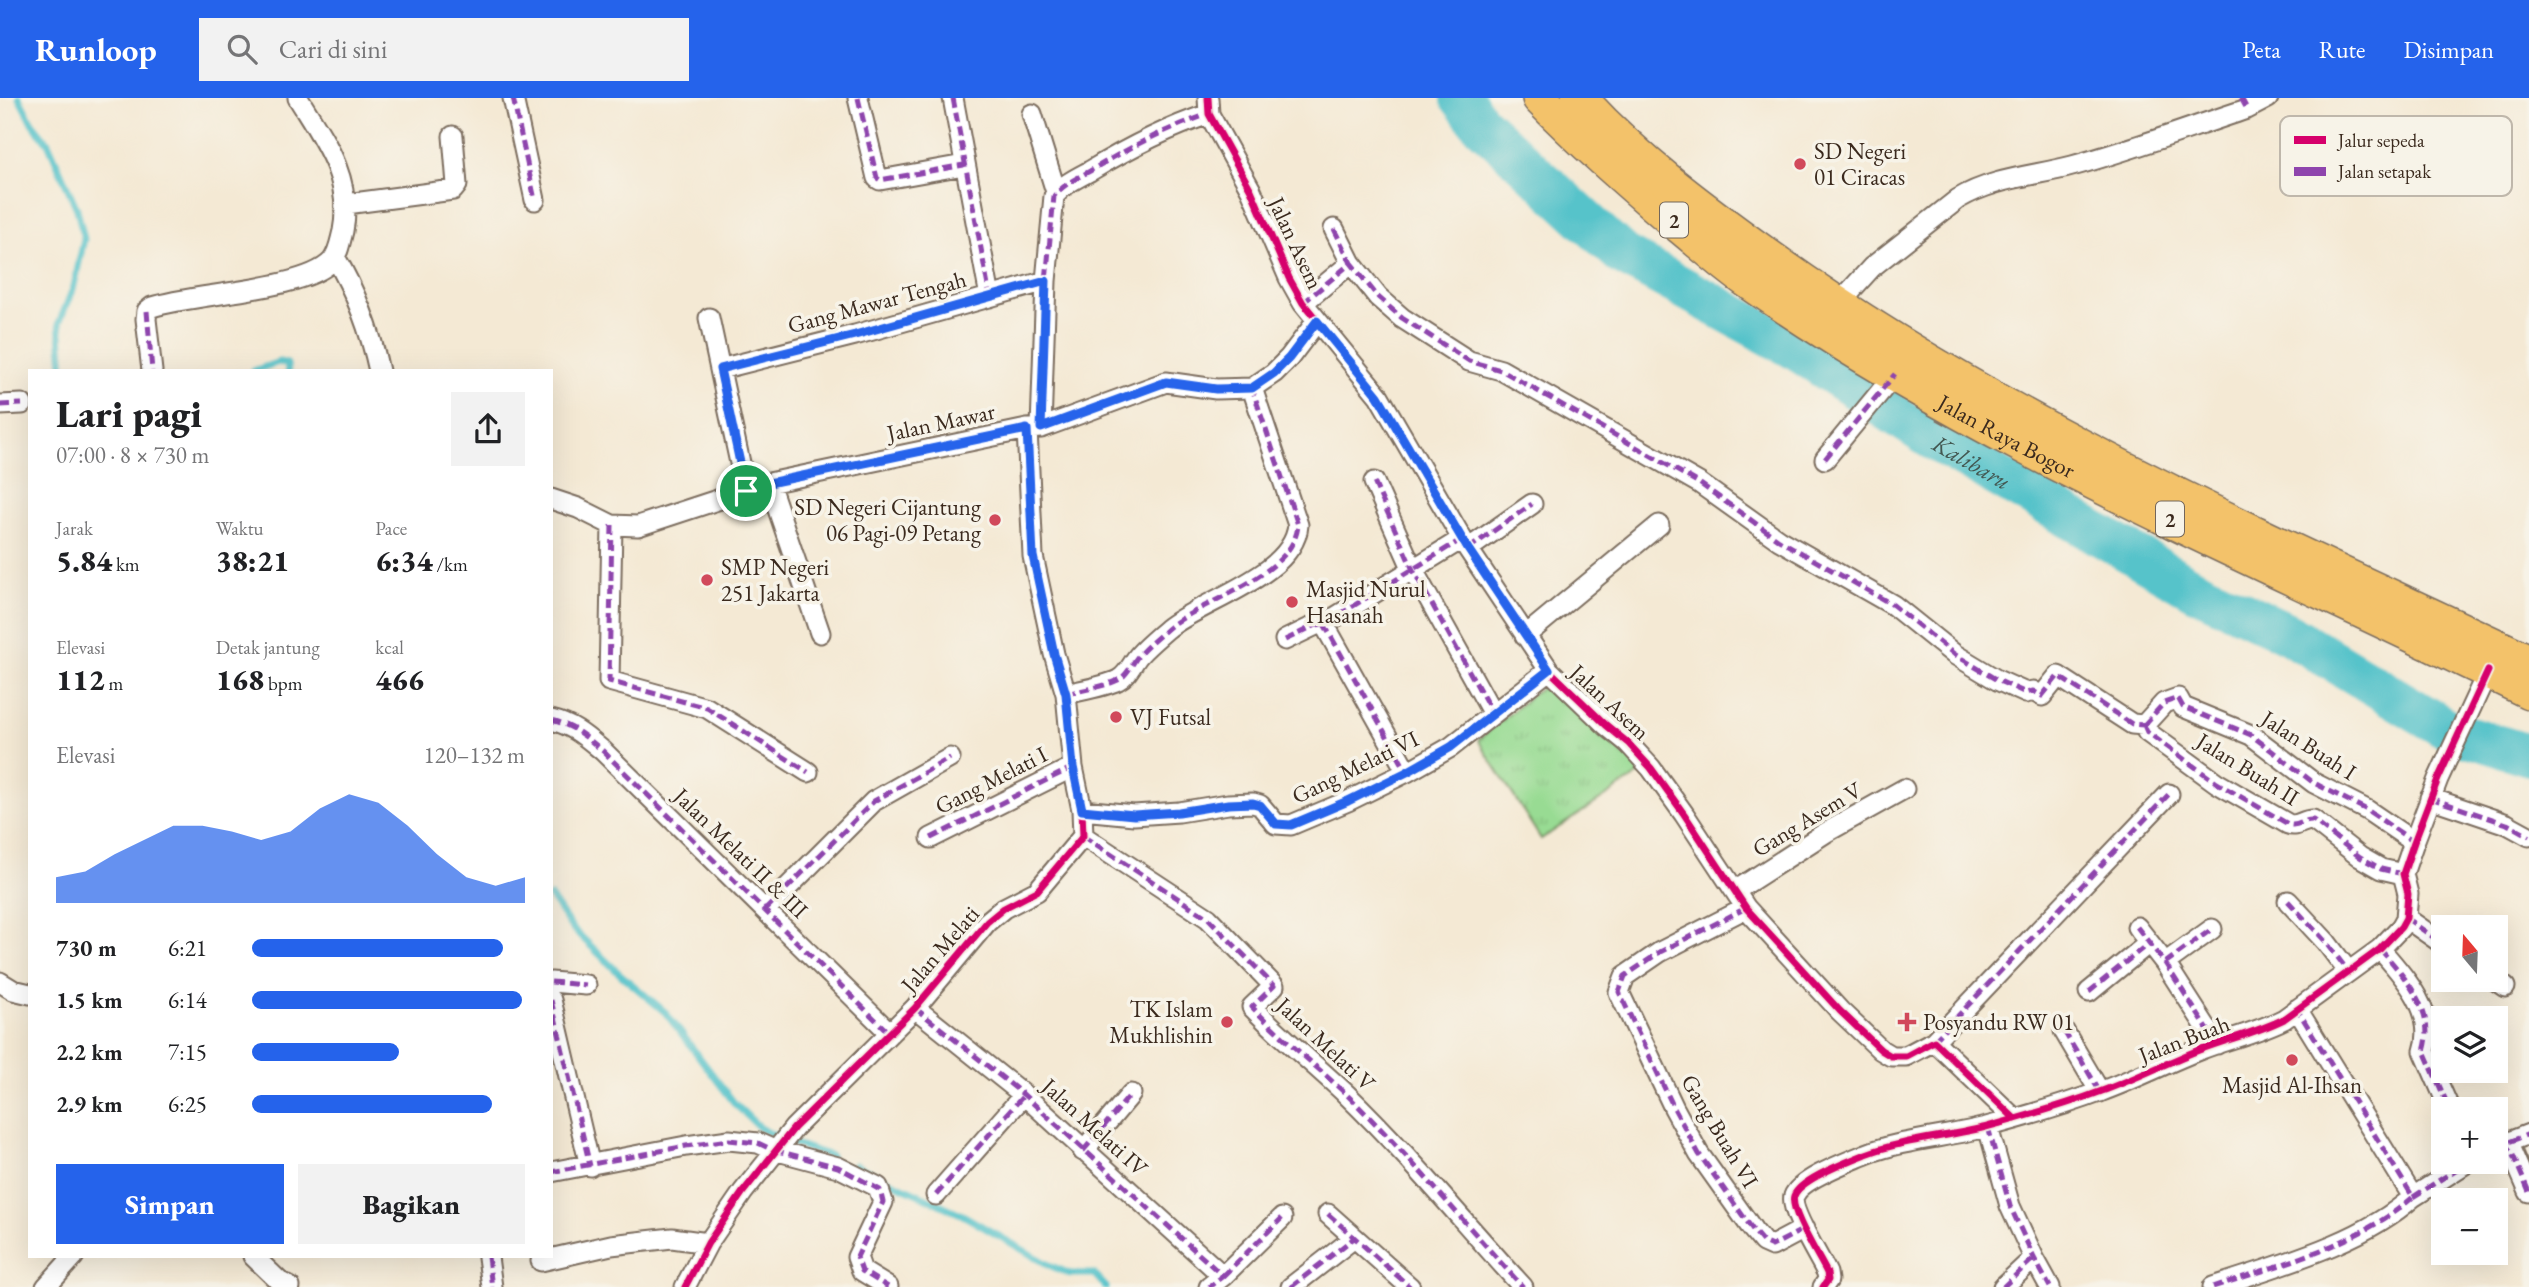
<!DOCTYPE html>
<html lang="id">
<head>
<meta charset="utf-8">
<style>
  :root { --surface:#fff; --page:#f2f2f2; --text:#202124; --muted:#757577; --accent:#2563eb }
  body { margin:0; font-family:"EB Garamond",serif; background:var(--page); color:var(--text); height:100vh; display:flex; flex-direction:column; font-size:26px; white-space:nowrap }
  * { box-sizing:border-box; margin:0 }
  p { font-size:23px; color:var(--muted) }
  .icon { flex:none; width:38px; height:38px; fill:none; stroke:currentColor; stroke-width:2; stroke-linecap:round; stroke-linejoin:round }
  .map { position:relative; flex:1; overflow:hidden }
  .side { position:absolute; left:28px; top:271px; width:525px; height:889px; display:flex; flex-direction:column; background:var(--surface); border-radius:0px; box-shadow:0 7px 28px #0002 }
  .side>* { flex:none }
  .needle { width:46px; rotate:341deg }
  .buttons { position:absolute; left:2431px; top:817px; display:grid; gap:14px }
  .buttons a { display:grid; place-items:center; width:77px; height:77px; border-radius:0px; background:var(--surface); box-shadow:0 7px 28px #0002; font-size:35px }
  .pin { position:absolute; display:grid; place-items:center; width:60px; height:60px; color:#fff; margin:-30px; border:4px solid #fff; border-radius:50%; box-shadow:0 2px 7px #0007 }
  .round { display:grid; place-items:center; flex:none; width:74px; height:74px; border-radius:0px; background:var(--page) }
  .overview { display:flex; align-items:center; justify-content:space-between; height:119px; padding:0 28px }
  h1 { font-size:38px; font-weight:800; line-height:52px }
  .stats { display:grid; grid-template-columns:repeat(3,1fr); gap:10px; height:119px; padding:7px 28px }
  .stats div { display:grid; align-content:center }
  .stats b { font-size:30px; font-weight:800 }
  .stats small { font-size:19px; font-weight:400 }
  .stats p { font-size:19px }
  .chart { height:196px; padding:14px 28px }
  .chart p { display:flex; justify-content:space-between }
  .chart svg { width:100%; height:126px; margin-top:7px; fill:var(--accent); opacity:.7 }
  .button { display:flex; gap:14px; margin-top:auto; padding:14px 28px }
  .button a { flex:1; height:80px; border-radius:0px; background:var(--accent); color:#fff; font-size:28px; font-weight:800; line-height:80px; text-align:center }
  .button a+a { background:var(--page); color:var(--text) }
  ul { padding:0 28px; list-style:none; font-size:23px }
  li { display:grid; grid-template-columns:112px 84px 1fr; align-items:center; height:52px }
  li i { height:18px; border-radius:9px; background:var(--accent) }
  header { display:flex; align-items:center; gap:42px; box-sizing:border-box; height:98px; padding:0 35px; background:var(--accent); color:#fff }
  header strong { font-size:33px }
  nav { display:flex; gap:38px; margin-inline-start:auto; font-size:24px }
  .search { width:490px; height:63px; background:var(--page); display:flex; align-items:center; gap:18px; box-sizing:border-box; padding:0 24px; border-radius:0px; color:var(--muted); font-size:26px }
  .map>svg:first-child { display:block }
  .grass { fill:url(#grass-tufts); stroke:#6a8258; stroke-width:2 }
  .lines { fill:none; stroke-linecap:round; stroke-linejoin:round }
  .stream { stroke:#56c3ca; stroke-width:7 }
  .river { stroke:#56c3ca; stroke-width:42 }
  .street-casing { stroke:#7c6d5e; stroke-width:23 }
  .highway-casing { stroke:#7c6d5e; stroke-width:38 }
  .street { stroke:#fff; stroke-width:19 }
  .highway { stroke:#f3c26a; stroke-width:35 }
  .quiet { stroke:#8e44ad; stroke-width:5; stroke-dasharray:10 5; stroke-linecap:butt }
  .cycleway-casing { stroke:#f7f3e8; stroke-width:11 }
  .cycleway { stroke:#d6006c; stroke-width:7 }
  .route-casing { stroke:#fff; stroke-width:14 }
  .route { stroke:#2563eb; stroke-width:9 }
  .poi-dot { fill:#d1495b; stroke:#f7f3e8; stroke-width:2.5 }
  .labels { text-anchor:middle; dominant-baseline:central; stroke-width:7; stroke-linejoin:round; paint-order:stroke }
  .shield { fill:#f7f3e8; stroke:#73665b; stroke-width:2 }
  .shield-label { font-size:21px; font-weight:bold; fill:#3b2a1e }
  .poi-label { font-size:23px; fill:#3b2a1e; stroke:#f7f3e8; text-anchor:start }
  .street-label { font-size:23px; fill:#3b2a1e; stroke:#f7f3e8 }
  .water-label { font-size:24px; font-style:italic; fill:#435852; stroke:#f7f3e8 }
  .key { fill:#f7f3e8; stroke:#bfb7ab; stroke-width:2 }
  .key-label { font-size:19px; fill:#3b2a1e }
</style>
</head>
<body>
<header>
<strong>Runloop</strong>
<div class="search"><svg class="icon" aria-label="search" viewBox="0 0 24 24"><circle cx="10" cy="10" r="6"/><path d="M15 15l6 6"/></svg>Cari di sini</div>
<nav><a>Peta</a><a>Rute</a><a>Disimpan</a></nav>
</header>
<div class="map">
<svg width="2529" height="1189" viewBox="0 0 2529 1189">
  <defs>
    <pattern id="grass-tufts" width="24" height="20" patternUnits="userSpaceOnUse" patternTransform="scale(1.75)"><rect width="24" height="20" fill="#98db93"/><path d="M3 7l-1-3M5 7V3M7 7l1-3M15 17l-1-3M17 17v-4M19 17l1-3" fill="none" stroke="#84bc7e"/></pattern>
  </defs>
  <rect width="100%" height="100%" fill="#f7f3e8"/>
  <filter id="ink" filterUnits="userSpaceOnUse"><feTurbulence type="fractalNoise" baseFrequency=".0143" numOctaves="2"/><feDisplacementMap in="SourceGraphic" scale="14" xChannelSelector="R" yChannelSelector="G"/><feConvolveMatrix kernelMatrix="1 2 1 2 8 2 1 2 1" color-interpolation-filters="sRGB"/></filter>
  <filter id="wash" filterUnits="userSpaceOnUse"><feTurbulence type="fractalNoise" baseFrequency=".00686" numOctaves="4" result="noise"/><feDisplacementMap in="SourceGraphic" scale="28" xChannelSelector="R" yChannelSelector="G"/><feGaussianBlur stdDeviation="1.57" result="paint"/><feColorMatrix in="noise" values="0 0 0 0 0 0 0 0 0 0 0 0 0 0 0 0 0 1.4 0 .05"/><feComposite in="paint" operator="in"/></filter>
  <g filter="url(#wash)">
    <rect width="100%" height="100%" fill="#f4e9d4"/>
    <path class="grass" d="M1550 582 1606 629 1641 675 1541 741 1478 642Z"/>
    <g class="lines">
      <path class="stream" d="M19 0 32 25 48 45 77 111 84 141 74 188 59 225 63 269 67 273
        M253 273 279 264 287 266 288 273
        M551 799 571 829 620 876 665 914 735 1006 760 1030 783 1042 831 1058
        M855 1067 961 1116 1049 1167 1070 1176H1094L1106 1189"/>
      <path class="river" id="s1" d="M1461 0 1479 24 1623 157 1792 249 1929 339 2194 491 2289 536 2450 633 2529 657"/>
    </g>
  </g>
  <g filter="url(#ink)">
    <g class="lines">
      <defs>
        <path id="street" d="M513 0 535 102
          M858 0 877 80 880 82 964 67
          M953 0 990 199
          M1208 0 1209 16 1251 92 1289 180 1303 205 1379 298 1468 451 1549 572 1606 627 1628 645 1651 670 1684 716 1746 810 1840 913 1881 952 1891 958H1906L1934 943 2015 1021
          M1032 16 1056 94
          M346 106 453 92 457 87 453 38
          M1334 131 1351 165
          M335 159C357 196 370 231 379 273
          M1303 205 1351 165 1378 199 1402 220 1469 263 1501 272 1699 385 1779 442 1893 507 1954 556 1997 582 2026 595 2033 593 2042 598 2058 578 2132 626 2144 627
          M1832 213 1872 169 1958 101C1993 80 2034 78 2072 68 2131 52 2189 30 2247 11L2268 0
          M709 220 746 393
          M720 271 855 237 1046 183
          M152 273 146 221 147 213 152 209C193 195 304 193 332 163 339 154 340 144 343 133 353 81 324 42 298 0
          M0 307 22 306
          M1041 330 1046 183 1054 98C1064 86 1077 80 1090 73 1128 50 1167 30 1209 16
          M1825 361 1895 276
          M1374 384 1413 472 1493 616
          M769 385 820 535
          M551 401 578 410 612 427 638 428 769 385 1027 331 1041 330 1166 284 1216 291 1252 290 1274 275 1289 260 1317 223
          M612 427 609 583 707 610 808 674
          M1468 451 1532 406
          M1324 526 1407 674
          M1525 538 1659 427
          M1285 542 1316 527 1324 526 1462 441
          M1066 596C1082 592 1103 589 1118 582 1128 577 1132 565 1139 557 1147 548 1158 539 1167 531 1200 503 1294 478 1298 427L1252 290
          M551 622C573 627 586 639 603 653L890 935
          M2144 627 2164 605 2178 600 2183 609 2251 637 2314 685 2367 712 2414 744
          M2144 627 2147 634 2217 685 2288 726C2298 730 2303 721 2313 722L2360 759 2381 771 2403 776
          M2430 700 2507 726 2529 738
          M1082 712 1134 717 1179 714 1228 706 1253 705 1260 707 1276 726 1291 727 1348 703 1407 674 1451 649 1549 572
          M1083 738 1208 820 1274 888 1252 909C1282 940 1315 967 1346 996 1409 1057 1464 1125 1523 1189
          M931 740 1073 669
          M1735 793 1825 735 1904 691
          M2288 803 2326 844 2348 873
          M1746 810 1660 854 1625 878 1619 894 1674 1010 1699 1056 1753 1132 1763 1144 1772 1148 1804 1131
          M765 812 874 703 950 660
          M2406 820 2443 846
          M2137 829 2165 865 2217 946
          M2380 851C2404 878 2437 914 2424 953L2450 1012
          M2165 865 2212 831
          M2495 882 2505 889
          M0 884 13 892 30 896
          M551 884 586 887
          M2089 894 2149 845
          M551 902 590 1068
          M915 910 1024 997 1223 1178 1209 1189
          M2064 933 2100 994
          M1934 943 2169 696
          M1988 1029 2010 1108 2034 1160 2050 1189
          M2504 1045 2512 1055 2529 1094
          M2496 1049 2529 1036
          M1083 1053 1131 996
          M551 1074 686 1048 729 1042 758 1045 774 1052 838 1069 878 1089 883 1104 857 1159 862 1173 888 1189
          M936 1097 1024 997
          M2413 1099 2468 1064
          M1328 1116 1410 1189
          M253 1158 279 1183 290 1189
          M488 1159 492 1189
          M541 1163 611 1147 672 1140 708 1145
          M1223 1178 1282 1120
          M46 1189 74 1158
          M685 1189 708 1145 743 1094 794 1030 915 910 987 824 1004 810 1037 793 1083 738 1082 712 1073 669 1066 596 1054 556 1033 458 1027 331
          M1291 1189 1354 1140
          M1823 1189 1828 1182 1827 1175C1820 1160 1789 1112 1794 1098 1800 1081 1850 1063 1866 1056 1905 1041 1950 1039 1990 1028 2027 1018 2065 1007 2102 993 2135 981 2166 965 2199 952 2227 941 2256 935 2284 921L2380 851 2401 829 2406 820 2408 796 2403 776 2414 744 2438 681 2488 573
          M2003 1189 2034 1160
          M2213 1189C2279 1167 2362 1145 2413 1099L2297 911"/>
        <g id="highway">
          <path id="s2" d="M1540 0C1582 43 1627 82 1673 122 1699 143 1723 165 1750 184 1991 352 2267 463 2529 593"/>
          <path d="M1579 0C1636 63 1703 112 1771 161 2004 328 2271 442 2529 564"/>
        </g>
      </defs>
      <use href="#street" class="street-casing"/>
      <use href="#highway" class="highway-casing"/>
      <use href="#street" class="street"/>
      <use href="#highway" class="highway"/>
      <path class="quiet" d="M513 0 535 102
        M858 0 877 80 880 82 964 67
        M953 0 990 199
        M2241 0 2247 11
        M1334 131 1351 165
        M1303 205 1351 165 1378 199 1402 220 1469 263 1501 272 1699 385 1779 442 1893 507 1954 556 1997 582 2026 595 2033 593 2042 598 2058 578 2132 626 2144 627
        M147 213 152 273
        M720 271 855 237 1046 183
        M0 307 22 306
        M1041 330 1046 183 1054 98C1064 86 1077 80 1090 73 1128 50 1167 30 1209 16
        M1825 361 1895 276
        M1374 384 1413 472 1493 616
        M612 427 609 583 707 610 808 674
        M1468 451 1532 406
        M1324 526 1407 674
        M1285 542 1316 527 1324 526 1462 441
        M1066 596C1082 592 1103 589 1118 582 1128 577 1132 565 1139 557 1147 548 1158 539 1167 531 1200 503 1294 478 1298 427L1252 290
        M551 622C573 627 586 639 603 653L885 931
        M2144 627 2164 605 2178 600 2183 609 2251 637 2314 685 2367 712 2414 744
        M2144 627 2147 634 2217 685 2288 726C2298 730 2303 721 2313 722L2360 759 2381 771 2403 776
        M2430 700 2507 726 2529 738
        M1082 712 1134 717 1179 714 1228 706 1253 705 1260 707 1276 726 1291 727 1348 703 1407 674 1451 649 1549 572
        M1083 738 1208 820 1274 888 1252 909C1282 940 1315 967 1346 996 1409 1057 1464 1125 1523 1189
        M931 740 1073 669
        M2288 803 2326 844 2348 873
        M1746 810 1660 854 1625 878 1619 894 1674 1010 1699 1056 1753 1132 1763 1144 1772 1148 1804 1131
        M765 812 874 703 950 660
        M2406 820 2443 846
        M2137 829 2165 865 2217 946
        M2380 851C2404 878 2437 914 2424 953L2450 1012
        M2165 865 2212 831
        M2495 882 2505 889
        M551 884 586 887
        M2089 894 2149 845
        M551 902 590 1068
        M915 910 1024 997 1223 1178 1209 1189
        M2064 933 2100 994
        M1934 943 2169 696
        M1988 1029 2010 1108 2034 1160 2050 1189
        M2504 1045 2512 1055 2529 1094
        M2496 1049 2529 1036
        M774 1052 838 1069 880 1092 883 1104 857 1159 862 1173 888 1189
        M1083 1053 1131 996
        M551 1074 686 1048 729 1042 758 1045 771 1051
        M936 1097 1024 997
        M2413 1099 2468 1064
        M1328 1116 1410 1189
        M488 1159 492 1189
        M1223 1178 1282 1120
        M1291 1189 1354 1140
        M2003 1189 2034 1160
        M2213 1189C2279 1167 2362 1145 2413 1099L2297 911"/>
      <defs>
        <path id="cycleway" d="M1208 0 1209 16 1251 92 1289 180 1303 205 1379 298 1468 451 1549 572 1606 627 1628 645 1651 670 1684 716 1746 810 1840 913 1881 952 1891 958H1906L1934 943 2015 1021
          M685 1189 708 1145 743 1094 794 1030 915 910 987 824 1004 810 1037 793 1083 738 1082 712 1073 669 1066 596 1054 556 1033 458 1027 331
          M1823 1189 1828 1182 1827 1175C1820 1160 1789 1112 1794 1098 1800 1081 1850 1063 1866 1056 1905 1041 1950 1039 1990 1028 2027 1018 2065 1007 2102 993 2135 981 2166 965 2199 952 2227 941 2256 935 2284 921L2380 851 2401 829 2406 820 2408 796 2403 776 2414 744 2438 681 2488 573"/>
      </defs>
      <use href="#cycleway" class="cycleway-casing"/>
      <use href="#cycleway" class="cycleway"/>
    </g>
  </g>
  <g class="lines" filter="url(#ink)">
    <defs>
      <path id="route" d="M1046 183 1041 330 1166 284 1216 291 1252 290 1274 275 1289 260 1317 223 1378 298 1468 451 1549 572 1451 649 1407 674 1348 703 1291 727 1276 726 1260 707 1253 705 1228 706 1179 714 1134 717 1082 712 1073 669 1066 596 1054 556 1033 458 1027 331 769 385 746 393 720 271 855 237Z"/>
    </defs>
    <use href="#route" class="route-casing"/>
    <use href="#route" class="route"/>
  </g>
  <g class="poi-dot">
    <circle cx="1800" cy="66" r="7"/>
    <circle cx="995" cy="422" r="7"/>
    <circle cx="707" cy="482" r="7"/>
    <circle cx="1292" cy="504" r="7"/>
    <circle cx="1116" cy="619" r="7"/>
    <circle cx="1227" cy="924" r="7"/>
    <path d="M1903.5 913.5h7v7h7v7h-7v7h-7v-7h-7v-7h7z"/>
    <circle cx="2292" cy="962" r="7"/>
  </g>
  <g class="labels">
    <g class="shield">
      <rect x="1660" y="104.5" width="28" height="35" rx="5"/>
      <rect x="2156" y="403.5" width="28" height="35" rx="5"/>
    </g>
    <g class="shield-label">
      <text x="1674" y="122">2</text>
      <text x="2170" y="421">2</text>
    </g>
    <g class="poi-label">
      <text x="1814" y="53">SD Negeri<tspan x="1814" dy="26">01 Ciracas</tspan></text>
      <text x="981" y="409" text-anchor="end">SD Negeri Cijantung<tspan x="981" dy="26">06 Pagi-09 Petang</tspan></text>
      <text x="721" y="469">SMP Negeri<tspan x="721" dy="26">251 Jakarta</tspan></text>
      <text x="1306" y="491">Masjid Nurul<tspan x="1306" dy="26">Hasanah</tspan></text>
      <text x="1130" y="619">VJ Futsal</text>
      <text x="1213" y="911" text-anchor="end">TK Islam<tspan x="1213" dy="26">Mukhlishin</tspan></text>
      <text x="1923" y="924">Posyandu RW 01</text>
      <text x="2292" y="987" text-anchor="middle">Masjid Al-Ihsan</text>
    </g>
    <g class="street-label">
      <text transform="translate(1296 145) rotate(65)">Jalan Asem</text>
      <text transform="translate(877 204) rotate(-15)">Gang Mawar Tengah</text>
      <text transform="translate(941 324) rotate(-12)">Jalan Mawar</text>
      <text stroke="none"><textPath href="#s2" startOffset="579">Jalan Raya Bogor</textPath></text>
      <text transform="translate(1610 604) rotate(43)">Jalan Asem</text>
      <text transform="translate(2309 647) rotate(33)">Jalan Buah I</text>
      <text transform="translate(1355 669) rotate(-26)">Gang Melati VI</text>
      <text transform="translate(2248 671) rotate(32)">Jalan Buah II</text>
      <text transform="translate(991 682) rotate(-27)">Gang Melati I</text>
      <text transform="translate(1807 721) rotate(-31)">Gang Asem V</text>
      <text transform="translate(741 755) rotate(44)">Jalan Melati II &amp; III</text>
      <text transform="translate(940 851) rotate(-49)">Jalan Melati</text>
      <text transform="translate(2184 941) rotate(-21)">Jalan Buah</text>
      <text transform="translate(1326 946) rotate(43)">Jalan Melati V</text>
      <text transform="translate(1095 1029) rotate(42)">Jalan Melati IV</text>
      <text transform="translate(1720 1033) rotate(59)">Gang Buah VI</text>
    </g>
    <g class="water-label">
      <text stroke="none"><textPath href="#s1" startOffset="632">Kalibaru</textPath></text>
    </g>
  </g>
  <rect x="2280" y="18" width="232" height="80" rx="10" class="key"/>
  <rect x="2294" y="38" width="32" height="8" fill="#d6006c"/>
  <rect x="2294" y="69" width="32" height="9" fill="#8e44ad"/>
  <g class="key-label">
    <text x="2338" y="49">Jalur sepeda</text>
    <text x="2338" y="80">Jalan setapak</text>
  </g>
</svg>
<div class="buttons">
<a><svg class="needle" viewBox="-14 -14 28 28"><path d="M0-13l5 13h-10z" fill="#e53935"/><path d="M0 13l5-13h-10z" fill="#757577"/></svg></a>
<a><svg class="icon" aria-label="layers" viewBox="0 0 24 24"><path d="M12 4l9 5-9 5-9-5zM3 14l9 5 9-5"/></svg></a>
<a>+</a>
<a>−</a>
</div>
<div class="pin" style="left:746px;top:393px;background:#1e9e55"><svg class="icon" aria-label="arrive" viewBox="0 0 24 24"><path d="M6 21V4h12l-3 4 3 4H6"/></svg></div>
<section class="side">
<div class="overview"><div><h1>Lari pagi</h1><p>07:00 · 8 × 730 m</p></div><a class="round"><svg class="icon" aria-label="share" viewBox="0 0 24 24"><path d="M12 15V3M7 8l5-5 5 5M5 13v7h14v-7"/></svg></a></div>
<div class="stats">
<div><p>Jarak</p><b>5.84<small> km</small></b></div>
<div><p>Waktu</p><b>38:21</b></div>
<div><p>Pace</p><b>6:34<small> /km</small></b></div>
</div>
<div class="stats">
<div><p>Elevasi</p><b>112<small> m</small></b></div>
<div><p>Detak jantung</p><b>168<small> bpm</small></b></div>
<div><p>kcal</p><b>466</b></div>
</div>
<div class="chart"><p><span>Elevasi</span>120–132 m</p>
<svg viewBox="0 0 160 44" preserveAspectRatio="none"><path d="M0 44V35L10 33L20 27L30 22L40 17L50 17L60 19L70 22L80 19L90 11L100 6L110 9L120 17L130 27L140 35L150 38L160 35V44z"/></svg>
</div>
<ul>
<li><b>730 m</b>6:21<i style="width:92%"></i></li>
<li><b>1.5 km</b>6:14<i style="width:99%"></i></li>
<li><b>2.2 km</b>7:15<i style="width:54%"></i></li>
<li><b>2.9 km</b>6:25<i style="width:88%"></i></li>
</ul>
<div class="button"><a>Simpan</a><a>Bagikan</a></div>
</section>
</div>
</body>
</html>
